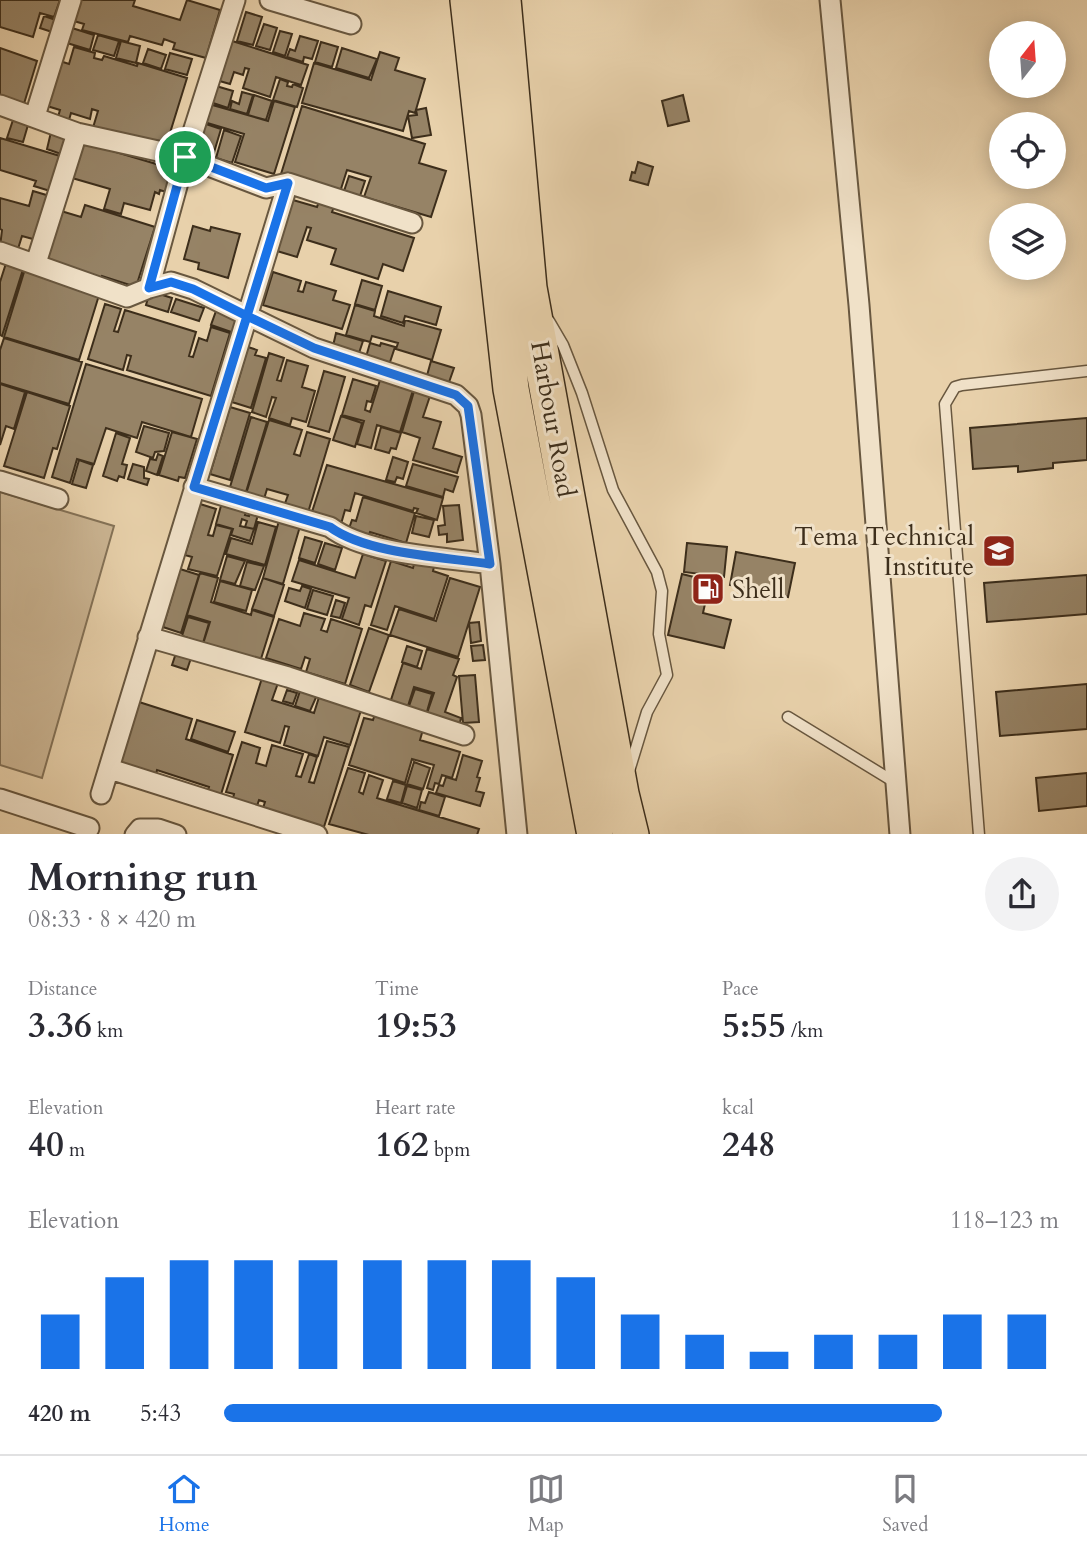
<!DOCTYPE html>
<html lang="en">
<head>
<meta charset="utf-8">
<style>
  :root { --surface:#fff; --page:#f2f2f3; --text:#2b2b33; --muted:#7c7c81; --line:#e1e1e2; --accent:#1a73e8 }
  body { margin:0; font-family:Cardo,serif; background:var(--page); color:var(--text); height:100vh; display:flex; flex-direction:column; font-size:26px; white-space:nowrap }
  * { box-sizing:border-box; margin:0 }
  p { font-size:23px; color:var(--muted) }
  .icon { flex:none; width:38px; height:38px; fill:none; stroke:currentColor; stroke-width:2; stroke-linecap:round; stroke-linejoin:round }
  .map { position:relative; height:834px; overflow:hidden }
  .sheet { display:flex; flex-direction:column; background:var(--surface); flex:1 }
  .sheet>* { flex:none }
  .needle { width:46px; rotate:17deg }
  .tools { position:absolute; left:989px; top:21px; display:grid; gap:14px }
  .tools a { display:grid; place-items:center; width:77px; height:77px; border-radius:50%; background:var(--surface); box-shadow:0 4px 18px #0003; font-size:35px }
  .pin { position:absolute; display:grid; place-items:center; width:60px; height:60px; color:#fff; margin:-30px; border:4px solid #fff; border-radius:50%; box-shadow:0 2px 7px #0007 }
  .round { display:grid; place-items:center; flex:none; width:74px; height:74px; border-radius:37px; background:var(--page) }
  .headline { display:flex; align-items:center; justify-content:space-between; height:119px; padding:0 28px }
  h1 { font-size:38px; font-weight:600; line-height:52px }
  .metrics { display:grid; grid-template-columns:repeat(3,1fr); gap:10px; height:119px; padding:7px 28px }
  .metrics div { display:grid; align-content:center }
  .metrics b { font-size:35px; font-weight:600 }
  .metrics small { font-size:19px; font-weight:400 }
  .metrics p { font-size:19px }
  .chart { height:196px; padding:14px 28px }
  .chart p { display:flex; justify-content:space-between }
  .chart svg { width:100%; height:126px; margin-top:7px; stroke:var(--accent); stroke-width:6 }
  ul { padding:0 28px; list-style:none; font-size:23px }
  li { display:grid; grid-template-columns:112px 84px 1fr; align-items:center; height:52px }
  li i { height:18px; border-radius:9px; background:var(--accent) }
  .tab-bar { display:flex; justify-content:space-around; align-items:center; height:98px; border-top:2px solid var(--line); background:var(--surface); font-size:19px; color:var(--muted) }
  .tab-bar a { display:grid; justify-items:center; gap:4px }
  .tab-bar .current { color:var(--accent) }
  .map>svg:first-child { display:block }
  .green { fill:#cbb593; stroke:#847257; stroke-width:2 }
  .building { fill:#968366; stroke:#3d2e1b; stroke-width:2 }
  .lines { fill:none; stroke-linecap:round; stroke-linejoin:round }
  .lane-casing { stroke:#68573f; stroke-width:13 }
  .street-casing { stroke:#68573f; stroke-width:23 }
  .highway-casing { stroke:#3d2e1b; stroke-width:38 }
  .lane { stroke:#f0e1c8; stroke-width:10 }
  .street { stroke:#f0e1c8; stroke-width:19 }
  .highway { stroke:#e8d1ab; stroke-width:35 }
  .route-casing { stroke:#fff; stroke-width:14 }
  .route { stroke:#1a73e8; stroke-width:9 }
  .labels { text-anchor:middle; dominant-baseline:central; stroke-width:6; stroke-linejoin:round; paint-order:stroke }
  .street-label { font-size:26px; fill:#3d2e1b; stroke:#f0e1c8 }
  .poi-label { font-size:26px; fill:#3d2e1b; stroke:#f0e1c8; text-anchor:end }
</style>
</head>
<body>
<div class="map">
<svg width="1087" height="835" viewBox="0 0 1087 835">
  <rect width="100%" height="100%" fill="#e8d1ab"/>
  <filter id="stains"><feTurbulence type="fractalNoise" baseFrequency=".00286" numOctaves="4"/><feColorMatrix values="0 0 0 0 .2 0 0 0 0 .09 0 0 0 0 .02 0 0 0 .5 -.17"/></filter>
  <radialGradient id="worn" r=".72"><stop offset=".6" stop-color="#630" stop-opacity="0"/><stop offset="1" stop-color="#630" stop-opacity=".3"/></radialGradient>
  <path class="green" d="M0 492 114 526 42 778 0 765Z"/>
  <path class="building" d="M0 0H60L54 17 40 13 33 37 0 27Z
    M81 0H135L133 6 180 20 187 0 220 10 206 58 173 49 175 43 164 39 162 45 130 36 128 42 82 30 84 24 74 21Z
    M246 12 262 17 253 45 237 41Z
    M44 16 56 20 52 32 40 28Z
    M264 24 277 28 270 50 256 46Z
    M72 28 94 35 90 50 67 43Z
    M280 31 292 34 285 56 273 52Z
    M98 35 119 41 114 56 93 50Z
    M300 36 318 41 312 59 304 57 303 62 287 57 290 49 295 51Z
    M229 40 308 65 301 85 276 77 270 97 243 88 249 69 245 68 243 75 234 72 230 84 216 80Z
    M121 41 140 46 136 63 116 58Z
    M321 42 338 47 332 67 315 62Z
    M74 47 95 53 94 58 102 60 104 56 137 66 138 63 187 78 165 149 92 131 98 111 92 109 90 119 71 113 69 120 58 117 60 110 47 106 60 61 69 64Z
    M0 48 37 61 23 107 0 99Z
    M342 48 377 59 369 78 336 68Z
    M148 49 166 55 161 69 143 63Z
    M380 52 399 58 395 70 425 79 415 113 409 111 403 131 302 103 314 63 371 80Z
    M170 53 192 59 187 75 165 69Z
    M280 79 288 82 287 86 292 87 293 84 303 88 297 107 273 100Z
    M216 86 233 91 228 108 210 102Z
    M242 92 253 95 247 114 230 109 232 101 239 104Z
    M254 95 272 101 266 120 248 115Z
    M683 95 689 121 668 126 662 101Z
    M274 101 295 107 274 174 235 162 244 134 204 122 209 104 268 121Z
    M302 106 425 144 419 163 446 171 431 217 364 197 371 177 347 170 340 192 281 174Z
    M426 108 431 135 412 138 408 116 417 115 416 110Z
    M13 120 28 125 23 142 7 138Z
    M203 123 221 129 212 159 194 153Z
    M224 130 241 136 232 163 216 158Z
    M51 132 67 137 61 154 47 149Z
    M0 138 60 156 50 191 34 186 36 181 0 170Z
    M79 141 173 169 166 192 160 190 159 194 155 192 150 210 124 203 121 214 104 209 110 189 72 178Z
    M638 162 653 167 648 185 630 180 632 172 635 173Z
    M349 176 365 181 360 196 344 191Z
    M33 191 53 197 40 241 22 236 17 252 0 247 2 230 0 229V198L29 206Z
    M320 199 335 204 332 212 414 238 403 271 383 264 378 279 331 264 336 249 307 240 311 228 307 227 297 257 277 251 293 200 317 207Z
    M85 205 155 227 136 287 102 276 100 285 45 265 61 211 81 217Z
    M193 226 210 231 211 227 240 234 228 278 198 269 199 263 184 259Z
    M8 257 25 263 2 336 0 335V282Z
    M25 269 100 292 79 360 4 337Z
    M273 272 301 281 298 291 303 292 306 282 336 291 333 300 350 305 342 329 263 305Z
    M362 280 382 286 375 310 355 304Z
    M150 291 172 298 168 312 146 305Z
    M388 291 441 307 436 325 405 316 403 323 381 316Z
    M176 299 204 308 199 321 171 312Z
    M105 304 121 309 114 331 118 332 125 310 196 332 189 356 193 357 199 338 207 341 211 327 230 333 211 396 127 370 131 356 127 355 123 370 88 359Z
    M355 305 375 311 374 316 404 326 405 320 441 330 432 360 396 349 398 343 372 336 370 342 346 335Z
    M216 311 242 319 237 334 211 325Z
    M336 333 363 341 357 359 333 346Z
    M4 338 82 362 69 404 0 383V350Z
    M370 343 380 346 381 343 395 347 389 365 366 357Z
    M248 347 257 350 255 355 266 358 251 408 232 402Z
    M269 353 284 358 277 380 281 381 287 360 308 366 302 387 315 391 306 422 292 418 290 425 269 418 276 398 272 397 266 417 252 412Z
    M431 361 454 368 448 385 426 379Z
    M86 364 202 399 191 437 142 422 137 438 106 428 94 464 77 459 70 483 52 477Z
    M324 371 345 377 329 432 308 426Z
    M381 377 414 387 400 432 377 425 371 448 357 444 364 421 342 415 353 379 376 386 371 402 367 401 365 410 370 412Z
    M0 384 25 392 14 429 6 426 0 445Z
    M415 388 431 393 423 417 441 422 433 448 462 457 457 473 413 460 420 438 402 432Z
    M27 392 70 406 57 449 53 448 44 478 4 466Z
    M230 407 250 413 230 480 210 474Z
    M341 416 362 423 355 447 333 440Z
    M251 417 267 422 246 492 230 487Z
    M1087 418V460L1053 463V468L1018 472V466L973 469 970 428Z
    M269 420 302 430 294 454 300 456 307 432 330 439 307 516 283 509 288 495 267 489 264 499 246 494Z
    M144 426 169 433 164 451 155 452 153 458 136 452Z
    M381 427 401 433 396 449 391 448 389 453 375 449Z
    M172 432 197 439 185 478 179 477 178 481 159 475Z
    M116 433 130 438 122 464 127 465 124 478 119 476 117 481 103 476Z
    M158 454 163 456 157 475 146 471 150 459 156 460Z
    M393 457 408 462 403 479 397 477 395 482 386 480Z
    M79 460 93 465 86 488 72 484Z
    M133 464 144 467V478L149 479 147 485 128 479Z
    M413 464 458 477 453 492 445 489 443 497 406 486Z
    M327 465 443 498 437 520 416 513 418 509 414 508 413 511 355 493 350 511 345 510 341 524 311 515Z
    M363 497 415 513 406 543 370 532 367 540 347 534 352 520 356 521Z
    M222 502 247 509 245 515 249 516 251 509 259 511 254 529 245 527 247 521 242 519 240 526 254 529 250 541 231 535 233 529 216 524Z
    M200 504 216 509 208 535 213 536 216 525 232 529 217 576 188 569 192 557 185 555Z
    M459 505 463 540 447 542V534L439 535 438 526 445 525 443 506Z
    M416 516 434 520 429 537 412 533Z
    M280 517 301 523 283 584 263 578Z
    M258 522 276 527 265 565 226 554 231 538 252 544Z
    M305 537 322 542 315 563 299 558Z
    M325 543 342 548 335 570 318 564Z
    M687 543 727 547 724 577 684 572Z
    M736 552 795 563 788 597 730 585Z
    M363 554 386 561 371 607 365 605 359 625 342 619 349 598 292 581 299 560 355 578Z
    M227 556 245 561 235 584 220 580Z
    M391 561 413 568 415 561 434 567 433 571 448 576 434 619 395 606 387 630 371 625Z
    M247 562 264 566 255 590 240 586Z
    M180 569 199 575 181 633 163 627Z
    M200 573 218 578 211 602 251 615 252 610 274 617 260 662 203 644 210 622 187 615Z
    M682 574 710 581 703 613 731 620 724 648 668 635Z
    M1087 575V614L987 622 984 583Z
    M263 578 284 585 274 616 252 609Z
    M450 578 480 587 458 657 390 635 399 609 436 621Z
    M220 581 252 590 246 611 214 602Z
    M302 586 311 589 305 608 285 601 289 588 300 591Z
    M313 590 333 596 327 615 307 609Z
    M336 600 345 603 340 618 331 616Z
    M304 613 325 619 321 630 327 632 331 619 362 629 345 684 306 672 310 659 305 657 301 669 266 658 279 619 300 626Z
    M188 617 209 623 203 643 182 636Z
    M479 622 481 641 471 643 469 623Z
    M369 628 389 635 369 692 350 685Z
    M483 645 485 660 473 661 471 646Z
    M407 646 422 651 417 667 402 662Z
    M427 649 459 659 453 675 457 677 445 712 461 718 458 730 425 719 434 693 414 687 407 709 390 703 403 663 421 669Z
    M177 650 192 655 187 670 172 665Z
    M475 675 479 722 463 723 459 676Z
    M262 678 278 683 272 700 314 713 320 694 362 707 350 745 324 737 318 756 284 745 289 727 285 726 280 743 245 732Z
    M1087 684V729L1000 736 996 692Z
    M301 688 318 693 310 711 295 706Z
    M415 689 432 694 426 715 408 709Z
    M287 690 297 693 293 704 283 701Z
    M139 702 192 719 186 739 233 755 219 801 206 797 209 787 157 770 155 778 119 766Z
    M376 711 424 726 420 740 460 752 452 778 442 775 439 784 435 783 433 790 427 788 434 765 412 759 405 783 349 765 364 718 373 720Z
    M197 720 235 732 228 752 191 739Z
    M327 741 349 747 323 830 301 823 302 820 263 808 265 802 259 800 257 806 233 798 234 794 226 792 242 742 260 748 256 763 266 766 272 745 303 754 296 776 301 777 309 754 317 757 309 782 314 783Z
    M463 755 482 761 477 777 480 778 476 791 484 793 480 806 436 793 439 785 443 786 446 777 456 780Z
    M414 762 430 768 423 789 407 784Z
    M348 768 365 773 359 792 363 794 369 775 383 780 377 798 479 829 477 835H369L329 824Z
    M1087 773V806L1039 811 1036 778Z
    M393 781 406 785 401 803 387 799Z
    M407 786 422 790 417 808 402 803Z
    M429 792 445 797 439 816 419 810 421 802 425 803Z"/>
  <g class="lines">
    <defs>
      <path id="lane" d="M549 321 563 345 582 393 613 490 657 572 662 591 659 634 667 675 647 712 629 771
        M788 717 896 783
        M979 835 945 404 955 387 962 385 1087 371"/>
      <path id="street" d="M270 0 351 24
        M830 0 859 305 900 835
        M0 105 77 133 185 157 266 188 288 183 412 223
        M35 116 71 0
        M0 252 127 297 149 288 171 282 193 289 314 348 456 395 468 406 471 415 490 564
        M36 263 77 133
        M149 288 185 157 235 0
        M0 481 58 499
        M194 487 330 527C367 555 444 557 490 564L517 835
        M148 637 288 677 464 735
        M110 769 317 835
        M101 794 288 183
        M0 799 89 828
        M135 835 140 829H158L176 835"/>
      <path id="highway" d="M468 0 511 389 595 835
        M503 0 529 288 621 794 631 835"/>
    </defs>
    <use href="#lane" class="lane-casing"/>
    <use href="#street" class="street-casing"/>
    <use href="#highway" class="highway-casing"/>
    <use href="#lane" class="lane"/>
    <use href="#street" class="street"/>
    <use href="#highway" class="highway"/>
  </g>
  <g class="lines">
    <defs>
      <path id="route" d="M185 157 149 288 171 282 193 289 247 316 194 487 330 527C367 554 444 557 490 564L468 406 456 395 314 348 247 316 288 183 266 188 185 157"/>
    </defs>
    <use href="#route" class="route-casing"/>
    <use href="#route" class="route"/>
  </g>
  <defs>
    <symbol id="school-square" viewBox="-11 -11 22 22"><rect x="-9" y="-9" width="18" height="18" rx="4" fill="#8f2418" stroke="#f0e1c8"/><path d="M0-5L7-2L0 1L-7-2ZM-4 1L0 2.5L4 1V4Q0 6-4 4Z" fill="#fff"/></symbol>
    <symbol id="fuel-square" viewBox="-11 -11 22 22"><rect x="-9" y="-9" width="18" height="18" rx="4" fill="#8f2418" stroke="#f0e1c8"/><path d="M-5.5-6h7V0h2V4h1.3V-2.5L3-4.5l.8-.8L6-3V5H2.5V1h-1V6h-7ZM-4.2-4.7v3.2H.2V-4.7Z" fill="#fff"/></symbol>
  </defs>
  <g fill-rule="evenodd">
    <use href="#school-square" x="980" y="532" width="38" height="38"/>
    <use href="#fuel-square" x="689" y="570" width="38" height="38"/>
  </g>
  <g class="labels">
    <g class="street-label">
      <text transform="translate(553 419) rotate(80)">Harbour Road</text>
    </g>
    <g class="poi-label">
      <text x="974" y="536">Tema Technical<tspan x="974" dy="30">Institute</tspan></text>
      <text x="732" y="589" text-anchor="start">Shell</text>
    </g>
  </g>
  <rect width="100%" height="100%" filter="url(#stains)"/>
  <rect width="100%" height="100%" fill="url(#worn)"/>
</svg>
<div class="tools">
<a><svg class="needle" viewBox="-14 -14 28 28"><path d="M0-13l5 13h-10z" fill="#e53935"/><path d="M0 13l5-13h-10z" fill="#7c7c81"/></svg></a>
<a><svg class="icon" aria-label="locate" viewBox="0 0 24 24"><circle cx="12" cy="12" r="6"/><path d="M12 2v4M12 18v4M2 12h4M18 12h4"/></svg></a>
<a><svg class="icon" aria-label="layers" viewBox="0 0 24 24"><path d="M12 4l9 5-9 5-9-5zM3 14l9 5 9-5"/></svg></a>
</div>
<div class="pin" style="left:185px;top:157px;background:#1e9e55"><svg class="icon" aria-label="arrive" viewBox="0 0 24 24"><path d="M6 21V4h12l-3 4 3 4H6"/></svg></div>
</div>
<section class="sheet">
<div class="headline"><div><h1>Morning run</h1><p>08:33 · 8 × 420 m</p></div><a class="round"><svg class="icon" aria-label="share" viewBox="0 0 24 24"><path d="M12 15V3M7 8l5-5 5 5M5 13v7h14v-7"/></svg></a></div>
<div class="metrics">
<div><p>Distance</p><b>3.36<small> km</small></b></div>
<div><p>Time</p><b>19:53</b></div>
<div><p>Pace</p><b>5:55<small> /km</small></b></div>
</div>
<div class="metrics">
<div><p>Elevation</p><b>40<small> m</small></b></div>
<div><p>Heart rate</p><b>162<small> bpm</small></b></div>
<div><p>kcal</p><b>248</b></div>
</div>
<div class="chart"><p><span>Elevation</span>118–123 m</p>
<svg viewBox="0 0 160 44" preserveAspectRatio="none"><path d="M5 44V25M15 44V12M25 44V6M35 44V6M45 44V6M55 44V6M65 44V6M75 44V6M85 44V12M95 44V25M105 44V32M115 44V38M125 44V32M135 44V32M145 44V25M155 44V25"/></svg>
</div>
<ul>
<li><b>420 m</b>5:43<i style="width:86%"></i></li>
</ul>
</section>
<nav class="tab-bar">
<a class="current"><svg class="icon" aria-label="home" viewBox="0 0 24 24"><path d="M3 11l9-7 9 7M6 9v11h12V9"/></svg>Home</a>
<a><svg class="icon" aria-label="map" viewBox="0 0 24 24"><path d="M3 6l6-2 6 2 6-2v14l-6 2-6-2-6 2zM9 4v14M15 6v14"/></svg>Map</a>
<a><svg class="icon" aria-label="saved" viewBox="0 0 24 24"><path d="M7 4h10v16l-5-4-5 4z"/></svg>Saved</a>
</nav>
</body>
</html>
